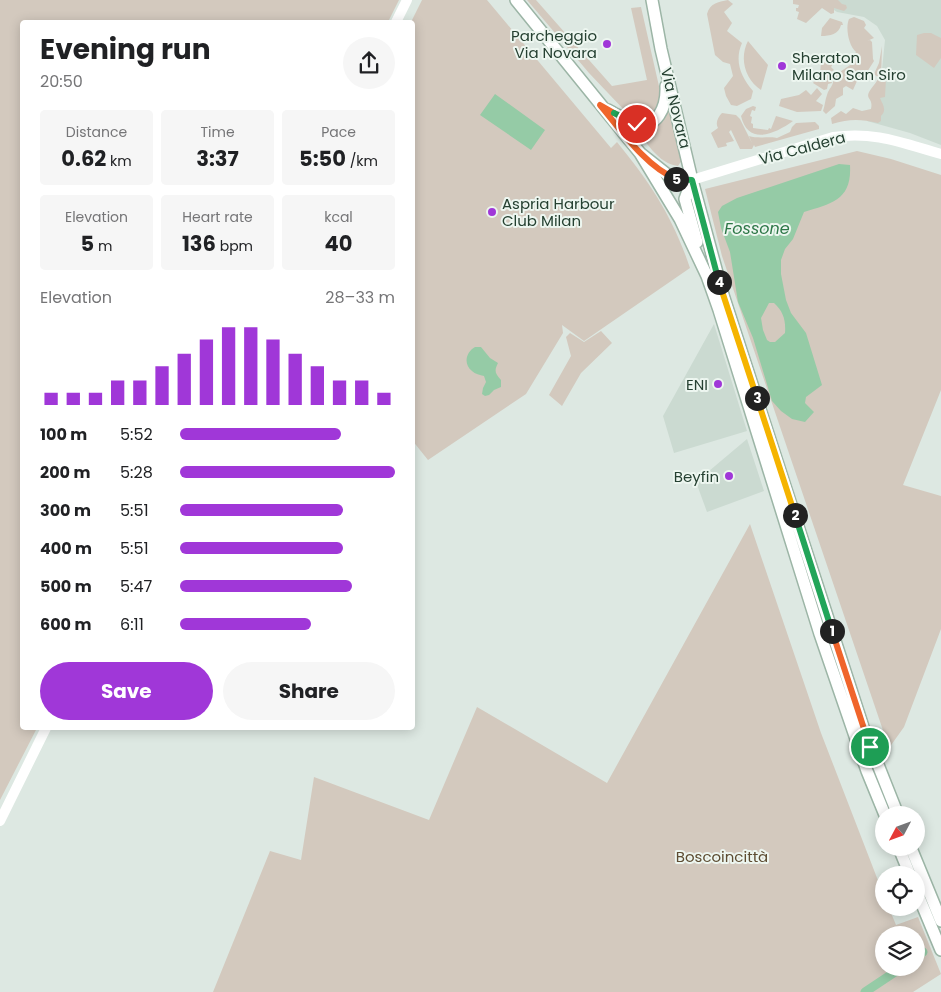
<!DOCTYPE html>
<html lang="en">
<head>
<meta charset="utf-8">
<style>
  :root { --surface:#fff; --page:#f6f6f6; --text:#202124; --muted:#757577; --accent:#a037d8 }
  body { margin:0; font-family:Poppins,sans-serif; background:var(--page); color:var(--text); height:100vh; display:flex; flex-direction:column; font-size:19px; white-space:nowrap }
  * { box-sizing:border-box; margin:0 }
  p { font-size:16px; color:var(--muted) }
  .icon { flex:none; width:28px; height:28px; fill:none; stroke:currentColor; stroke-width:2; stroke-linecap:round; stroke-linejoin:round }
  .map { position:relative; flex:1; overflow:hidden }
  .panel { position:absolute; left:20px; top:20px; width:395px; height:710px; display:flex; flex-direction:column; background:var(--surface); border-radius:5px; box-shadow:0 2px 12px #0003 }
  .panel>* { flex:none }
  .needle { width:32px; rotate:229deg }
  .controls { position:absolute; left:875px; top:806px; display:grid; gap:10px }
  .controls a { display:grid; place-items:center; width:50px; height:50px; border-radius:50%; background:var(--surface); box-shadow:0 2px 12px #0003; font-size:25px }
  .pin { position:absolute; display:grid; place-items:center; width:42px; height:42px; color:#fff; margin:-21px; border:2px solid #fff; border-radius:50%; box-shadow:0 1px 5px #0007 }
  .km { position:absolute; width:25px; height:25px; margin:-12px; border-radius:50%; background:#222; color:#fff; font-size:14px; line-height:25px; text-align:center }
  .round { display:grid; place-items:center; flex:none; width:52px; height:52px; border-radius:26px; background:var(--page) }
  .overview { display:flex; align-items:center; justify-content:space-between; height:85px; padding:0 20px }
  h1 { font-size:28px; font-weight:700; line-height:38px }
  .stats { display:grid; grid-template-columns:repeat(3,1fr); gap:8px; height:85px; padding:5px 20px }
  .stats div { display:grid; align-content:center; border-radius:5px; background:var(--page); text-align:center }
  .stats b { font-size:21px; font-weight:700 }
  .stats small { font-size:14px; font-weight:400 }
  .stats p { font-size:14px }
  .chart { height:140px; padding:10px 20px }
  .chart p { display:flex; justify-content:space-between }
  .chart svg { width:100%; height:90px; margin-top:5px; stroke:var(--accent); stroke-width:6 }
  .primary-button { display:flex; gap:10px; margin-top:auto; padding:10px 20px }
  .primary-button a { flex:1; height:58px; border-radius:30px; background:var(--accent); color:#fff; font-size:20px; font-weight:700; line-height:58px; text-align:center }
  .primary-button a+a { background:var(--page); color:var(--text) }
  ul { padding:0 20px; list-style:none; font-size:16px }
  li { display:grid; grid-template-columns:80px 60px 1fr; align-items:center; height:38px }
  li i { height:12px; border-radius:6px; background:var(--accent) }
  .map>svg:first-child { display:block }
  .built { fill:#cbdad1 }
  .green { fill:#d3c9be; fill-rule:evenodd }
  .water { fill:#95cba6; fill-rule:evenodd }
  .lines { fill:none; stroke-linecap:round; stroke-linejoin:round }
  .canal { stroke:#95cba6; stroke-width:9 }
  .primary-casing { stroke:#9cb5a6; stroke-width:14 }
  .secondary { stroke:#fff; stroke-width:10 }
  .primary { stroke:#fff; stroke-width:11 }
  .split-1-casing { stroke:#fff; stroke-width:10 }
  .split-2-casing { stroke:#fff; stroke-width:10 }
  .split-3-casing { stroke:#fff; stroke-width:10 }
  .split-4-casing { stroke:#fff; stroke-width:10 }
  .split-5-casing { stroke:#fff; stroke-width:10 }
  .split-6-casing { stroke:#fff; stroke-width:10 }
  .split-7-casing { stroke:#fff; stroke-width:10 }
  .split-1 { stroke:#f0652b; stroke-width:6 }
  .split-2 { stroke:#22a559; stroke-width:6 }
  .split-3 { stroke:#f5b400; stroke-width:6 }
  .split-4 { stroke:#f5b400; stroke-width:6 }
  .split-5 { stroke:#22a559; stroke-width:6 }
  .split-6 { stroke:#f0652b; stroke-width:6 }
  .split-7 { stroke:#22a559; stroke-width:6 }
  .poi-dot { fill:#a037d8; stroke:#edf6f0; stroke-width:2 }
  .labels { text-anchor:middle; dominant-baseline:central; stroke-width:4; stroke-linejoin:round; paint-order:stroke }
  .poi-label { font-size:15px; fill:#254031; stroke:#edf6f0; text-anchor:end }
  .street-label { font-size:15px; fill:#254031; stroke:#edf6f0 }
  .park-label { font-size:15px; fill:#5d4c32; stroke:#edf6f0 }
  .water-label { font-size:16px; font-style:italic; fill:#2d7747; stroke:#edf6f0 }
</style>
</head>
<body>
<div class="map">
<svg width="941" height="992" viewBox="0 0 941 992">
  <rect width="100%" height="100%" fill="#dde8e2"/>
  <path class="built" d="M827 0H941V145L910 133 867 121 880 89 885 40 877 26 864 17 837 12 831 8Z
    M714 324 747 431 674 453 663 416Z
    M747 439 764 491 707 512 696 482Z"/>
  <path class="green" d="M0 0H399L388 22H22V728H37L0 800Z
    M422 0H487L611 148 617 142C651 184 673 217 690 268L584 341 562 325 563 333 526 394 428 460 412 440 411 22Z
    M527 0H536L612 86 647 80 631 8 641 7 661 95 657 112 646 120 632 117 627 113 589 73Z
    M728 0 733 4 724 12 732 23 727 31 742 43C734 61 741 77 753 91L751 99 737 106 731 105 726 96 724 88 733 76 730 64 723 62 715 55 707 14C710 3 718 2 728 0Z
    M793 0H838L842 4 846 5 847 8 844 11 834 8V13L831 14 822 8 806 23 797 19 799 12 796 11V8H798L799 5 793 4Z
    M854 17 864 21 866 25 864 28 874 38 867 41 870 40 872 42 873 59 874 61 867 72 862 70 861 72 853 90 846 86 843 88V95L836 99 835 106 826 114 823 111C825 105 825 100 827 95 830 86 833 88 834 76L856 61 853 56 856 52C849 46 845 28 849 19Z
    M830 18 842 22 843 25H841C839 34 830 36 821 36L822 28Z
    M924 33H931L941 38V58L934 68 916 55 917 35Z
    M748 41 768 65 761 90C745 80 739 58 748 41Z
    M882 46 881 78 886 79 885 97 880 98C883 105 887 110 881 116V121L878 123C860 119 849 119 832 124L831 118 841 111 846 114 853 108 862 111 871 109C874 95 861 101 874 85 876 83 877 80 879 78L874 74 879 63Z
    M830 61 833 64 831 67 834 70 829 73 832 83 828 84 827 89 824 90 813 83 820 73 821 63Z
    M817 88 822 94 816 101 823 105 821 111 797 112 779 106 781 99 799 95 806 90 811 95Z
    M668 105 671 106 682 160 678 166C658 164 645 140 633 125L640 126Z
    M753 106 756 107 755 111 752 110 750 116 752 117 751 123 753 124V128L768 130 769 128 771 129 776 116 793 121C775 134 748 146 741 116L746 109Z
    M722 113 736 115 740 119 752 143 749 136C758 139 772 136 777 138L790 132 792 127 796 123 815 122 819 126V129L755 147 754 145 752 149H740L731 130 729 132 734 141 726 143 727 146 718 148 711 133 718 128C715 123 718 117 722 113Z
    M857 151 891 159 941 175V390L903 485 941 496V629L904 727 889 748 722 256 705 189Z
    M601 331 612 343 581 373 562 406 549 395 571 356 566 337 570 333 584 342Z
    M750 524 821 733 884 896V908H889L896 925 918 917 941 974 913 992H213L270 851 301 860 314 777 429 820 477 707 607 783ZM884 935H916V968H884Z"/>
  <path class="water" d="M495 94 545 130 531 150 480 115Z
    M839 164 850 165C852 200 832 203 804 212L793 239 785 249 781 260V274L786 300 791 313 806 333 822 385 806 397 805 403 814 412 805 422 792 419 781 411 772 401 753 338 738 302 730 252 721 228 718 212 722 206 737 198ZM769 303H774C783 311 786 320 785 333L775 342H770L767 340 763 330 761 318Z
    M475 347H481L490 358 498 363C494 371 495 373 501 380V387L494 390 489 395 485 396 482 394 483 388 486 382 484 376C480 375 475 374 472 371 463 364 466 352 475 347Z"/>
  <g class="lines">
    <path class="canal" d="M916 957 923 952
      M865 992 901 968"/>
    <defs>
      <path id="primary" d="M516 0 640 153 669 176 677 179 692 180
        M652 0 661 49 692 180 723 295 863 727 898 815
        M608 110C616 114 624 120 633 123 657 132 667 106 666 86
        M640 153 680 219 707 276 719 310 820 634 867 771 885 815
        M692 180 685 199 697 242
        M899 848 910 875
        M911 848 941 921
        M916 890 941 950"/>
    </defs>
    <use href="#primary" class="primary-casing"/>
    <path class="secondary" d="M396 22 407 0
      M692 180 833 137C875 131 902 143 941 154
      M0 821 46 728"/>
    <use href="#primary" class="primary"/>
  </g>
  <g class="lines">
    <defs>
      <path id="split-1" d="M832 631 870 747"/>
      <path id="split-2" d="M795 515 832 631"/>
      <path id="split-3" d="M757 398 795 515"/>
      <path id="split-4" d="M719 282 757 398"/>
      <path id="split-5" d="M676 179 692 180 719 282"/>
      <path id="split-6" d="M614 113 600 105C621 130 645 166 676 179"/>
      <path id="split-7" d="M614 113 637 124"/>
    </defs>
    <use href="#split-1" class="split-1-casing"/>
    <use href="#split-2" class="split-2-casing"/>
    <use href="#split-3" class="split-3-casing"/>
    <use href="#split-4" class="split-4-casing"/>
    <use href="#split-5" class="split-5-casing"/>
    <use href="#split-6" class="split-6-casing"/>
    <use href="#split-7" class="split-7-casing"/>
    <use href="#split-1" class="split-1"/>
    <use href="#split-2" class="split-2"/>
    <use href="#split-3" class="split-3"/>
    <use href="#split-4" class="split-4"/>
    <use href="#split-5" class="split-5"/>
    <use href="#split-6" class="split-6"/>
    <use href="#split-7" class="split-7"/>
  </g>
  <g class="poi-dot">
    <circle cx="607" cy="44" r="5"/>
    <circle cx="782" cy="66" r="5"/>
    <circle cx="492" cy="212" r="5"/>
    <circle cx="718" cy="384" r="5"/>
    <circle cx="729" cy="476" r="5"/>
  </g>
  <g class="labels">
    <g class="poi-label">
      <text x="597" y="35">Parcheggio<tspan x="597" dy="17">Via Novara</tspan></text>
      <text x="792" y="57" text-anchor="start">Sheraton<tspan x="792" dy="17">Milano San Siro</tspan></text>
      <text x="502" y="203" text-anchor="start">Aspria Harbour<tspan x="502" dy="17">Club Milan</tspan></text>
      <text x="708" y="384">ENI</text>
      <text x="719" y="476">Beyfin</text>
    </g>
    <g class="street-label">
      <text transform="translate(676 108) rotate(76)">Via Novara</text>
      <text transform="translate(802 148) rotate(-15)">Via Caldera</text>
    </g>
    <g class="park-label">
      <text x="722" y="856">Boscoincittà</text>
    </g>
    <g class="water-label">
      <text x="757" y="228">Fossone</text>
    </g>
  </g>
</svg>
<div class="controls">
<a><svg class="needle" viewBox="-14 -14 28 28"><path d="M0-13l5 13h-10z" fill="#e53935"/><path d="M0 13l5-13h-10z" fill="#757577"/></svg></a>
<a><svg class="icon" aria-label="locate" viewBox="0 0 24 24"><circle cx="12" cy="12" r="6"/><path d="M12 2v4M12 18v4M2 12h4M18 12h4"/></svg></a>
<a><svg class="icon" aria-label="layers" viewBox="0 0 24 24"><path d="M12 4l9 5-9 5-9-5zM3 14l9 5 9-5"/></svg></a>
</div>
<div class="pin" style="left:870px;top:747px;background:#1e9e55"><svg class="icon" aria-label="arrive" viewBox="0 0 24 24"><path d="M6 21V4h12l-3 4 3 4H6"/></svg></div>
<div class="pin" style="left:637px;top:124px;background:#d93025"><svg class="icon" aria-label="check" viewBox="0 0 24 24"><path d="M5 12l5 5 9-10"/></svg></div>
<b class="km" style="left:832px;top:631px">1</b>
<b class="km" style="left:795px;top:515px">2</b>
<b class="km" style="left:757px;top:398px">3</b>
<b class="km" style="left:719px;top:282px">4</b>
<b class="km" style="left:676px;top:179px">5</b>
<section class="panel">
<div class="overview"><div><h1>Evening run</h1><p>20:50</p></div><a class="round"><svg class="icon" aria-label="share" viewBox="0 0 24 24"><path d="M12 15V3M7 8l5-5 5 5M5 13v7h14v-7"/></svg></a></div>
<div class="stats">
<div><p>Distance</p><b>0.62<small> km</small></b></div>
<div><p>Time</p><b>3:37</b></div>
<div><p>Pace</p><b>5:50<small> /km</small></b></div>
</div>
<div class="stats">
<div><p>Elevation</p><b>5<small> m</small></b></div>
<div><p>Heart rate</p><b>136<small> bpm</small></b></div>
<div><p>kcal</p><b>40</b></div>
</div>
<div class="chart"><p><span>Elevation</span>28–33 m</p>
<svg viewBox="0 0 160 44" preserveAspectRatio="none"><path d="M5 44V38M15 44V38M25 44V38M35 44V32M45 44V32M55 44V25M65 44V19M75 44V12M85 44V6M95 44V6M105 44V12M115 44V19M125 44V25M135 44V32M145 44V32M155 44V38"/></svg>
</div>
<ul>
<li><b>100 m</b>5:52<i style="width:75%"></i></li>
<li><b>200 m</b>5:28<i style="width:100%"></i></li>
<li><b>300 m</b>5:51<i style="width:76%"></i></li>
<li><b>400 m</b>5:51<i style="width:76%"></i></li>
<li><b>500 m</b>5:47<i style="width:80%"></i></li>
<li><b>600 m</b>6:11<i style="width:61%"></i></li>
</ul>
<div class="primary-button"><a>Save</a><a>Share</a></div>
</section>
</div>
</body>
</html>
